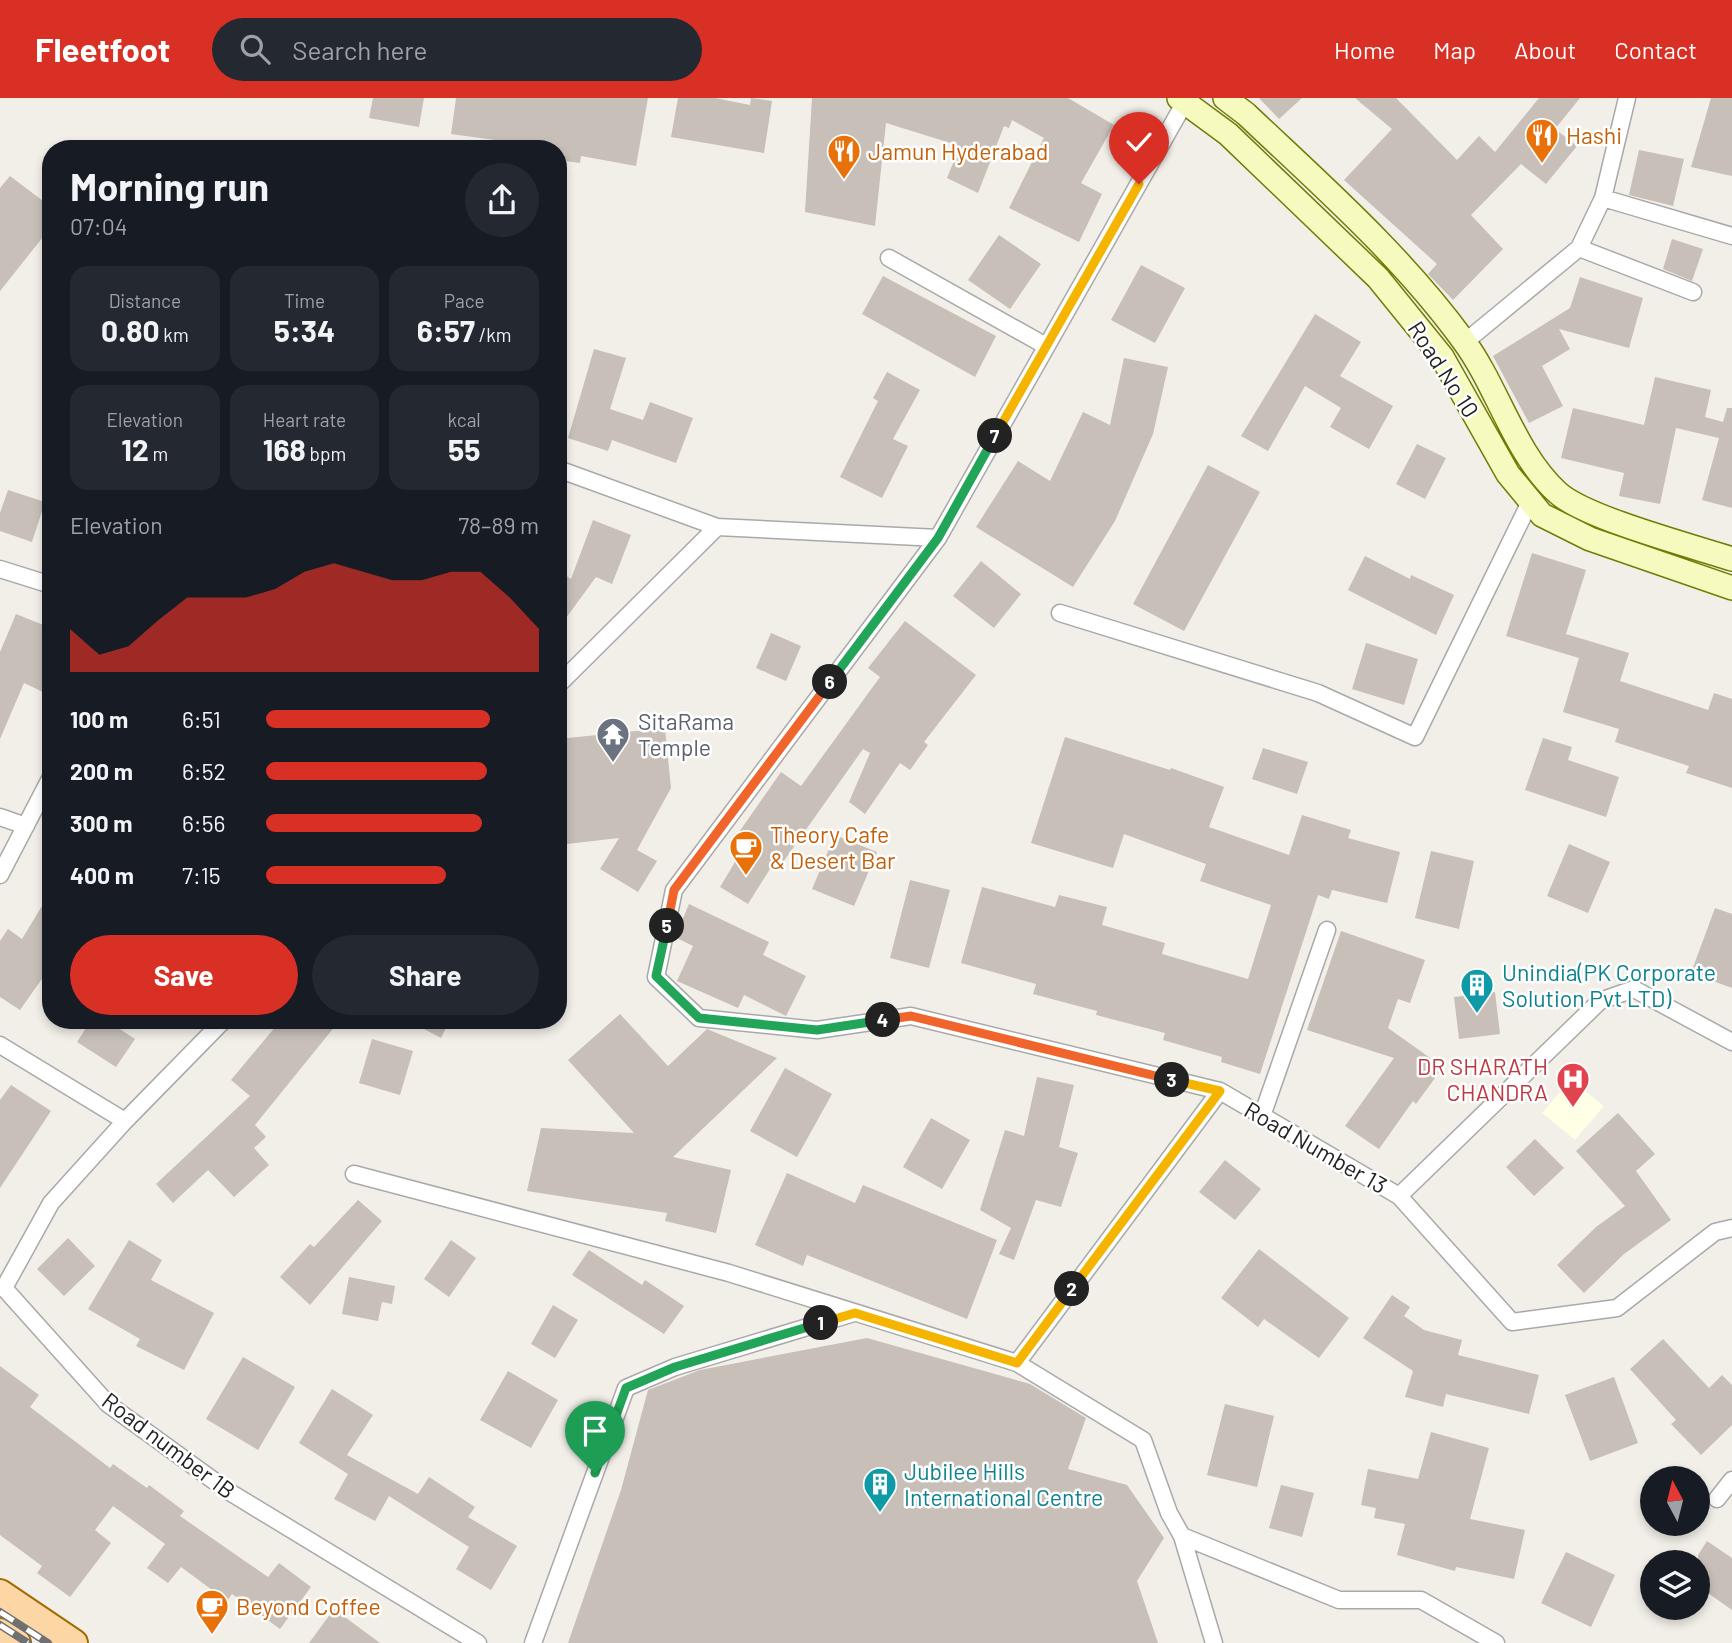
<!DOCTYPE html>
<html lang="en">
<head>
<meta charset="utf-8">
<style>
  :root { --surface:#171b24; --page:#242831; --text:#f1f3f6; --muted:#9ea1a6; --accent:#d93025 }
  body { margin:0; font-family:Barlow,sans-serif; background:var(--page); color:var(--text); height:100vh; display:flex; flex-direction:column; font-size:26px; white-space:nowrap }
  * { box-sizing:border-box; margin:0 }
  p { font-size:23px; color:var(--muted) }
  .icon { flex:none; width:38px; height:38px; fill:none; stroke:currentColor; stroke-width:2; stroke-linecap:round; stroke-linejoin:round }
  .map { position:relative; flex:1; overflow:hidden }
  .panel { position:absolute; left:42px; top:42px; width:525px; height:889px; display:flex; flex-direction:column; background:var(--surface); border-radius:28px; box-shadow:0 4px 10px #0003 }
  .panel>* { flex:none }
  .needle { width:46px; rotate:353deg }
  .tools { position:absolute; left:1640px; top:1368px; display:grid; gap:14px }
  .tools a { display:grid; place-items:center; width:70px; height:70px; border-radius:50%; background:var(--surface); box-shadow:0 4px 10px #0003; font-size:35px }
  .pin { position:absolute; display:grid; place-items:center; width:60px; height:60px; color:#fff; margin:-72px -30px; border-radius:50% 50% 50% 0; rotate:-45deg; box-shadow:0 0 7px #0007 }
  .pin .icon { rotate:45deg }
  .km { position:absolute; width:35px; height:35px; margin:-18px; border-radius:50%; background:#222; color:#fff; font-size:19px; line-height:35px; text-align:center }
  .round { display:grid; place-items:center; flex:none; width:74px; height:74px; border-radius:37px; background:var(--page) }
  .headline { display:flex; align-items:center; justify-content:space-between; height:119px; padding:0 28px }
  h1 { font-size:38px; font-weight:700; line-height:52px }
  .stats { display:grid; grid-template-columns:repeat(3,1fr); gap:10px; height:119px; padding:7px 28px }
  .stats div { display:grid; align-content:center; border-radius:18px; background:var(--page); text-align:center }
  .stats b { font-size:30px; font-weight:700 }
  .stats small { font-size:19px; font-weight:400 }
  .stats p { font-size:19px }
  .chart { height:196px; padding:14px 28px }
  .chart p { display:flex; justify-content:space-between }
  .chart svg { width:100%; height:126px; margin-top:7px; fill:var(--accent); opacity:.7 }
  .cta { display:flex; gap:14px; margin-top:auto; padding:14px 28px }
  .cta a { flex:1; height:80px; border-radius:42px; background:var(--accent); color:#fff; font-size:28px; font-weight:700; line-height:80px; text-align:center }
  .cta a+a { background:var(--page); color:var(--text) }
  ul { padding:0 28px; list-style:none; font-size:23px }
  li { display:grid; grid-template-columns:112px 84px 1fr; align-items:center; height:52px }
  li i { height:18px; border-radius:9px; background:var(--accent) }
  header { display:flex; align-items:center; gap:42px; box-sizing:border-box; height:98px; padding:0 35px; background:var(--accent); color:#fff }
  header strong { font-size:33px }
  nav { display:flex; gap:38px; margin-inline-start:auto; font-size:24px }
  .search { width:490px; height:63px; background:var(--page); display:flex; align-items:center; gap:18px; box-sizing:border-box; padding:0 24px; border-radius:38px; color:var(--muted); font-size:26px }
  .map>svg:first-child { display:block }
  .education { fill:#ffffe5 }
  .building { fill:#c7bfb8 }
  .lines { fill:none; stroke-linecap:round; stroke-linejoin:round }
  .street-casing { stroke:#a9a9a9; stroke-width:19 }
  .secondary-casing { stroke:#707d05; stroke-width:26 }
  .primary-casing { stroke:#a06b00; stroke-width:30 }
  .street { stroke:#fff; stroke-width:16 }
  .secondary { stroke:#f7fabf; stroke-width:23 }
  .primary { stroke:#fcd6a4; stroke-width:26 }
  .rail-casing { stroke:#707070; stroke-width:8 }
  .rail { stroke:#fff; stroke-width:5; stroke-dasharray:16; stroke-linecap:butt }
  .split-1-casing { stroke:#fff; stroke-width:14 }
  .split-2-casing { stroke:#fff; stroke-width:14 }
  .split-3-casing { stroke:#fff; stroke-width:14 }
  .split-4-casing { stroke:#fff; stroke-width:14 }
  .split-5-casing { stroke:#fff; stroke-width:14 }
  .split-6-casing { stroke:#fff; stroke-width:14 }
  .split-7-casing { stroke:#fff; stroke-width:14 }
  .split-8-casing { stroke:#fff; stroke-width:14 }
  .split-1 { stroke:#22a559; stroke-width:9 }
  .split-2 { stroke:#f5b400; stroke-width:9 }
  .split-3 { stroke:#f5b400; stroke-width:9 }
  .split-4 { stroke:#f0652b; stroke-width:9 }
  .split-5 { stroke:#22a559; stroke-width:9 }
  .split-6 { stroke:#f0652b; stroke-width:9 }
  .split-7 { stroke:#22a559; stroke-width:9 }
  .split-8 { stroke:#f5b400; stroke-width:9 }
  .labels { text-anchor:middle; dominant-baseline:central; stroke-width:5; stroke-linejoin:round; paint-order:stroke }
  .food-label { font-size:23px; fill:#c56008; stroke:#fff; text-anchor:start }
  .street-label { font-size:23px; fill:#222; stroke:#fff }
  .worship-label { font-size:23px; fill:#5b616d; stroke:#fff; text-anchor:start }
  .culture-label { font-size:23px; fill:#0d838f; stroke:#fff; text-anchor:start }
  .health-label { font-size:23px; fill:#be3a42; stroke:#fff; text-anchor:end }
</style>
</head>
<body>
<header>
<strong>Fleetfoot</strong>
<div class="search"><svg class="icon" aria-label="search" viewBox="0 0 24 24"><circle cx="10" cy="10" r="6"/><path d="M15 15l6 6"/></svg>Search here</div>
<nav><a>Home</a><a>Map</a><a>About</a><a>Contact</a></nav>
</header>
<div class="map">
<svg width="1732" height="1545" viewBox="0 0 1732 1545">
  <rect width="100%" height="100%" fill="#f2efe9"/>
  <path class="education" d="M1571 981 1604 1008 1575 1042 1542 1015Z"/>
  <path class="building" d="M373 0H424L419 29 369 20Z
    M456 0H648L636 68 581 58 580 65 558 62V51H516L517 45 451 36Z
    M678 0H715L750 7 751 0 772 3 764 55 671 39Z
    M812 0H1068L1114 27 1081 85 1102 96 1079 144 1009 110 1044 40 1012 22 1009 30 1004 28 978 95 947 80 960 48 886 25 875 128 805 114Z
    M1259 0H1302L1279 21Z
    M1355 0H1396L1457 62 1479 38 1495 54 1539 0H1580L1555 31 1577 48 1546 86 1521 66 1471 117 1503 151 1453 202 1428 176 1437 166 1344 82 1392 31Z
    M1711 0H1732V78L1691 69Z
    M1639 52 1684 61 1673 108 1629 97Z
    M10 78 51 109V129L0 193V90Z
    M999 137 1041 166 1010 211 968 182Z
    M1672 141 1703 151 1692 183 1663 171Z
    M1141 167 1185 190 1155 245 1111 222Z
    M883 178 996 238 975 279 862 216Z
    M1580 179 1643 200 1629 250 1559 231 1570 251 1542 268 1563 308 1529 325 1493 258 1570 210Z
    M1315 216 1361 244 1340 278 1393 308 1369 351 1330 329 1341 310 1305 288 1268 353 1241 338Z
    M594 251 626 260 610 311 643 322 650 304 693 320 676 365 612 342 608 353 568 340Z
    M1124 260 1168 269 1153 336 1115 423 1073 489 976 429 1018 363 1050 383 1083 314 1110 327Z
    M887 274 920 292 893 341 908 348 882 400 840 379 878 303 873 300Z
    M1655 279 1711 292 1705 319 1723 324 1727 310H1732V410L1702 402 1719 340 1676 330 1660 406 1619 398 1624 375 1561 360 1573 310 1644 327Z
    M1417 346 1446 360 1425 401 1396 386Z
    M1208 367 1260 394 1184 533 1133 506Z
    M8 392 45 404 32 444 0 433V415Z
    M593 422 631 437 612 486 596 479 558 531V472L571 481Z
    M1532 455 1586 472 1566 536 1629 555 1620 583 1708 612 1714 595 1732 601V690L1686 675 1689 668 1615 644 1619 631 1563 614 1579 560 1506 538Z
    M1365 458 1410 481 1411 477 1454 497 1436 537 1348 492Z
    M981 463 1021 496 994 530 953 498Z
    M16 516 51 530V576L43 594 24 585 0 641V554Z
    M905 523 976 577 924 644 928 647 910 672 900 665 865 716 849 704 870 655 863 651 781 767 775 763 748 806 720 789 747 744 737 737 781 674 801 688 880 579 868 570Z
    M771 535 801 548 786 583 756 570Z
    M1366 545 1418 561 1404 607 1352 591Z
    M665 630 671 690 637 752 657 763 638 794 600 771 619 740 558 747V641Z
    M1065 639 1170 672 1171 670 1224 689 1209 729 1289 757 1302 717 1351 732 1348 740 1400 754 1387 805 1332 792 1329 801 1318 797 1260 976 1221 964 1222 959 1163 942 1165 935 1096 917 1097 913 1033 896 1036 886 961 865 982 789 1055 809 1059 797 1107 809 1102 827 1165 845 1162 856 1248 881 1271 807 1200 783 1206 766 1124 736 1113 770 1031 745Z
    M1543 640 1572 649 1568 662 1619 679 1606 719 1525 692Z
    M1263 650 1308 664 1297 696 1252 681Z
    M835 737 877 754 854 808 812 791Z
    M1569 746 1610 764 1588 815 1547 798Z
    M1431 753 1474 763 1459 831 1415 820Z
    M910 782 950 792 929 870 890 860Z
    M51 793V868L20 912 0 899V843L8 831 22 841Z
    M689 806 769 844 763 857 806 878 786 918 744 897 738 910 677 883 693 848 675 839Z
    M1715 810 1732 816V890L1691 875Z
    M1341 833 1425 862 1410 905 1398 901 1388 930 1443 969 1416 1006 1413 1003 1379 1051 1345 1028 1394 960 1307 932Z
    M1495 894 1500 936 1459 941 1454 899Z
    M620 916 668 968 707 931 777 960 673 1059 731 1072 716 1135 665 1123 667 1115 527 1093 541 1030 634 1035 568 962Z
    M91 922H106L135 941 116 969 77 944Z
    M281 922H340L255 1027 266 1039 254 1050 269 1067 234 1099 208 1072 173 1105 156 1086 250 998 231 982Z
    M407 922H450L441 940Z
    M372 941 413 953 400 997 359 985Z
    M785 970 832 996 797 1059 750 1033Z
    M1037 979 1074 987 1059 1049 1078 1055 1061 1109 1036 1102 1014 1162 999 1156 1011 1130 980 1112 1005 1032 1024 1038Z
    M11 987 51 1013 0 1090V1002Z
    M1618 1015 1655 1056 1636 1073 1671 1122 1624 1156 1584 1195 1557 1167 1596 1129 1625 1108 1576 1053Z
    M931 1020 970 1042 942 1091 903 1069Z
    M1535 1041 1564 1070 1534 1098 1506 1069Z
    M1225 1062 1261 1091 1235 1122 1199 1094Z
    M787 1075 855 1105 863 1087 997 1142 967 1221 807 1157 803 1168 755 1147Z
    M358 1102 382 1123 310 1207 280 1179 310 1146 314 1149Z
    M68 1140 95 1168 64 1198 37 1171Z
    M129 1142 162 1162 151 1182 214 1215 184 1272 136 1248 140 1241 88 1211Z
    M451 1142 476 1160 449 1199 424 1181Z
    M1259 1151 1349 1220 1319 1260 1264 1221 1258 1229 1221 1200Z
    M589 1152 642 1187 645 1182 684 1208 664 1236 572 1177Z
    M349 1179 395 1188 392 1206 382 1204 378 1223 342 1216Z
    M1392 1197 1410 1209 1404 1218 1424 1232 1462 1242 1458 1257 1539 1277 1529 1316 1446 1296 1443 1309 1405 1299 1413 1273 1363 1240Z
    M553 1207 578 1222 555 1260 531 1246Z
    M867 1240 1030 1286 1086 1320 1068 1371 1127 1387 1164 1440 1137 1483 1158 1545H568L621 1392 648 1292 700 1272Z
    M1663 1241 1709 1290 1722 1277 1732 1287V1327L1701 1357 1671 1326 1676 1322 1630 1271Z
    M243 1259 295 1289 258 1352 206 1321Z
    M0 1268 39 1297 30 1309 110 1370 113 1366 147 1390 149 1387 184 1413 180 1418 268 1479 279 1465 311 1489 280 1531 232 1496 227 1503 181 1469 168 1485 147 1470 165 1446 113 1408 95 1432 111 1445 70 1499 37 1475 42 1468 0 1437Z
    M508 1273 558 1302 531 1350 480 1322Z
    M1614 1279 1638 1345 1590 1363 1565 1297Z
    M332 1291 373 1317 347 1357 418 1396 429 1379 475 1409 468 1419 517 1448 491 1492 456 1471 469 1449 389 1398 375 1423 334 1401 348 1376 299 1345Z
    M1225 1306 1274 1318 1257 1389 1207 1377Z
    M1431 1334 1489 1350 1470 1421 1525 1432 1514 1481 1456 1469 1455 1473 1397 1457 1405 1426 1374 1420 1376 1410 1361 1407 1368 1371 1418 1381Z
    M1281 1387 1314 1395 1302 1439 1269 1430Z
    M1707 1443 1732 1460V1512L1698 1488V1457Z
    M1566 1454 1615 1477 1591 1529 1541 1505Z
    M334 1511 380 1545H309Z"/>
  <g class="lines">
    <defs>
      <path id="street" d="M1185 4 938 440 674 792 656 879 699 920 817 932 911 918 1220 993 1399 1098 1512 1224 1617 1210 1715 1134 1732 1130
        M1603 100 1732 138
        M1579 150 1693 194
        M889 160 1046 248
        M1465 244 1579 150 1603 100 1627 0
        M558 371 717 429 938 440
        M0 471 51 487
        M1060 515 1318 595 1415 639 1530 404
        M558 587 717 429
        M0 719 26 728
        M0 777 51 679
        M224 922 125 1023 51 1105 4 1190 108 1306 228 1393 478 1545
        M0 947 125 1023
        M1262 1018 1327 832
        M354 1076 729 1175 1017 1265 1143 1342 1169 1415 1182 1438 1339 1502H1421L1496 1545
        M1399 1098 1600 903 1634 891 1732 944
        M1017 1265 1220 993
        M1717 1401 1732 1382
        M1182 1438 1214 1545
        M533 1545 626 1290 675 1269 854 1215"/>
      <path id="secondary" d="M1179 0 1228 36 1378 180 1442 259 1508 376 1542 417 1590 441 1732 490
        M1225 0 1246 16C1322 88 1401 157 1463 242 1498 289 1514 355 1558 395 1586 420 1692 448 1732 461"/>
      <path id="primary" d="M0 1495 74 1545
        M0 1534 17 1545"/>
    </defs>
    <use href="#street" class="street-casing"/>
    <use href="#secondary" class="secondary-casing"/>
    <use href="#primary" class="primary-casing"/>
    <use href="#street" class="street"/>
    <use href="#secondary" class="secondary"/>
    <use href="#primary" class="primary"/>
    <defs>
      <path id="rail" d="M0 1514 48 1545
        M0 1527 28 1545"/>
    </defs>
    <use href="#rail" class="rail-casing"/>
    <use href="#rail" class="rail"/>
  </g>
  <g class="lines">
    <defs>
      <path id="split-1" d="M595 1375 626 1290 675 1269 821 1225"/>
      <path id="split-2" d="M821 1225 855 1215 1017 1265 1072 1191"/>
      <path id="split-3" d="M1072 1191 1220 993 1172 982"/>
      <path id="split-4" d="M883 922 911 918 1172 982"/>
      <path id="split-5" d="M667 828 656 878 699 920 817 932 883 922"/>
      <path id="split-6" d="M667 828 674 792 830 584"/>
      <path id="split-7" d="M830 584 938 440 995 338"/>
      <path id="split-8" d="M995 338 1139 86"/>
    </defs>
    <use href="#split-1" class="split-1-casing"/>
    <use href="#split-2" class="split-2-casing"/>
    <use href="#split-3" class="split-3-casing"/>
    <use href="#split-4" class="split-4-casing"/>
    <use href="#split-5" class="split-5-casing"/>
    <use href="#split-6" class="split-6-casing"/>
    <use href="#split-7" class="split-7-casing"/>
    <use href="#split-8" class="split-8-casing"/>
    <use href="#split-1" class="split-1"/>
    <use href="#split-2" class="split-2"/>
    <use href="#split-3" class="split-3"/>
    <use href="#split-4" class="split-4"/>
    <use href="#split-5" class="split-5"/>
    <use href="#split-6" class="split-6"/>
    <use href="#split-7" class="split-7"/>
    <use href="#split-8" class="split-8"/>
  </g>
  <defs>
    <symbol id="restaurant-pin" viewBox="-11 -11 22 30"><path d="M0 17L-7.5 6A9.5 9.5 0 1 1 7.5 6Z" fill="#e8710a" stroke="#fff"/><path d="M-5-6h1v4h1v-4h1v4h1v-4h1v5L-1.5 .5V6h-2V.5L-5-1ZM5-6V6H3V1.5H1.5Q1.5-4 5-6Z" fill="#fff"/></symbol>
    <symbol id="temple-pin" viewBox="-11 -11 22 30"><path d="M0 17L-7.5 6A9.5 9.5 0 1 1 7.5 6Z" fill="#6b7280" stroke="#fff"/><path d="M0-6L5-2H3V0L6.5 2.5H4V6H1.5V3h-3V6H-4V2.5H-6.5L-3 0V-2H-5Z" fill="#fff"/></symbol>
    <symbol id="cafe-pin" viewBox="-11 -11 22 30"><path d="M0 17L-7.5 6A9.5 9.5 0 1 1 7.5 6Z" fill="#e8710a" stroke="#fff"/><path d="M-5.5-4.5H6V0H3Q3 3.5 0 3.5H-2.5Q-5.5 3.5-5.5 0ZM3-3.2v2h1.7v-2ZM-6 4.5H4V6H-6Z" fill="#fff"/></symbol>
    <symbol id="building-pin" viewBox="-11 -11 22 30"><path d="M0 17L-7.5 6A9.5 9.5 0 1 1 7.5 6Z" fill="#0f9aa8" stroke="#fff"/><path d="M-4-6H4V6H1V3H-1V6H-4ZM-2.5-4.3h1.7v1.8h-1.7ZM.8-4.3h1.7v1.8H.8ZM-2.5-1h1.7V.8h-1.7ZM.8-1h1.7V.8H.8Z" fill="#fff"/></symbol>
    <symbol id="hospital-pin" viewBox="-11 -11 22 30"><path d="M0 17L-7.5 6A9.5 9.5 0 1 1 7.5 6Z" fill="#e0444e" stroke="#fff"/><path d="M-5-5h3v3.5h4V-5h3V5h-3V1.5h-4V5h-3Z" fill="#fff"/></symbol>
  </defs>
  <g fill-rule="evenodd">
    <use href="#restaurant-pin" x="1523" y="18" width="38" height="52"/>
    <use href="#restaurant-pin" x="825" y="34" width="38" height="52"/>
    <use href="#temple-pin" x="594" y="617" width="38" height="52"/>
    <use href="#cafe-pin" x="727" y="730" width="38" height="52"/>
    <use href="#building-pin" x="1458" y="868" width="38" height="52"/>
    <use href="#hospital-pin" x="1554" y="962" width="38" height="52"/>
    <use href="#building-pin" x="861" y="1367" width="38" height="52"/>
    <use href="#cafe-pin" x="193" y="1489" width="38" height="52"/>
  </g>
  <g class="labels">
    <g class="food-label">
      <text x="1566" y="37">Hashi</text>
      <text x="868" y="53">Jamun Hyderabad</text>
      <text x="770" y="736">Theory Cafe<tspan x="770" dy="26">&amp; Desert Bar</tspan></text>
      <text x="236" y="1508">Beyond Coffee</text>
    </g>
    <g class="street-label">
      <text transform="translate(1444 271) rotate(57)">Road No 10</text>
      <text transform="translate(1316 1049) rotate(30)">Road Number 13</text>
      <text transform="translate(169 1347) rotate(37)">Road number 1B</text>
    </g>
    <g class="worship-label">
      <text x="638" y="623">SitaRama<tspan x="638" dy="26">Temple</tspan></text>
    </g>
    <g class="culture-label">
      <text x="1502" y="874">Unindia(PK Corporate<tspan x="1502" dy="26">Solution Pvt LTD)</tspan></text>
      <text x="904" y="1373">Jubilee Hills<tspan x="904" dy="26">International Centre</tspan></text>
    </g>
    <g class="health-label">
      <text x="1548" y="968">DR SHARATH<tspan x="1548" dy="26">CHANDRA</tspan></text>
    </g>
  </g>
</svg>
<div class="tools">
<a><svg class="needle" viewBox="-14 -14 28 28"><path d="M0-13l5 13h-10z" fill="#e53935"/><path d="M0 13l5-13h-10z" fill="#9ea1a6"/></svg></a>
<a><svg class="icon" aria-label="layers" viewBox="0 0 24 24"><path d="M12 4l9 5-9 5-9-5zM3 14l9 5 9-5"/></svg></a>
</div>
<div class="pin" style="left:595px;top:1375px;background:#1e9e55"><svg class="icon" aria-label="arrive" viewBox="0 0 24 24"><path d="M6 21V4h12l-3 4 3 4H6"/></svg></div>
<div class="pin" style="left:1139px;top:86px;background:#d93025"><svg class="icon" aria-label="check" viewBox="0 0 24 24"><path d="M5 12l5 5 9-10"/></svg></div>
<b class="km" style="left:821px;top:1225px">1</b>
<b class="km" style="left:1072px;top:1191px">2</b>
<b class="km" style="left:1172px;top:982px">3</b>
<b class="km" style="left:883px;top:922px">4</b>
<b class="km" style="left:667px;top:828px">5</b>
<b class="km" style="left:830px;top:584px">6</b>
<b class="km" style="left:995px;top:338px">7</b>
<section class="panel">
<div class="headline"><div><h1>Morning run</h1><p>07:04</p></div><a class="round"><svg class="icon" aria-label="share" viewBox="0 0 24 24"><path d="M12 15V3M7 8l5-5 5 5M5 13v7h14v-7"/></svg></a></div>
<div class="stats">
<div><p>Distance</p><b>0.80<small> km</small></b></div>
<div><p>Time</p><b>5:34</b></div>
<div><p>Pace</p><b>6:57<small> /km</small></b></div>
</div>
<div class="stats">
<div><p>Elevation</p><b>12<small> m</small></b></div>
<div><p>Heart rate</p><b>168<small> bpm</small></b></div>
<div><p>kcal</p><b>55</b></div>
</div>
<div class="chart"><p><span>Elevation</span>78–89 m</p>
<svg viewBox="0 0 160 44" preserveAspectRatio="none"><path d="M0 44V29L10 38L20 35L30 26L40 18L50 18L60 18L70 15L80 9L90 6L100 9L110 12L120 12L130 9L140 9L150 18L160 29V44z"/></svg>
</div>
<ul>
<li><b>100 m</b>6:51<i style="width:82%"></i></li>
<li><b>200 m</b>6:52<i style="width:81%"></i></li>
<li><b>300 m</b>6:56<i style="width:79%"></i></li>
<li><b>400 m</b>7:15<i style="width:66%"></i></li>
</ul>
<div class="cta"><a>Save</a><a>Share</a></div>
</section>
</div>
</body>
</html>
